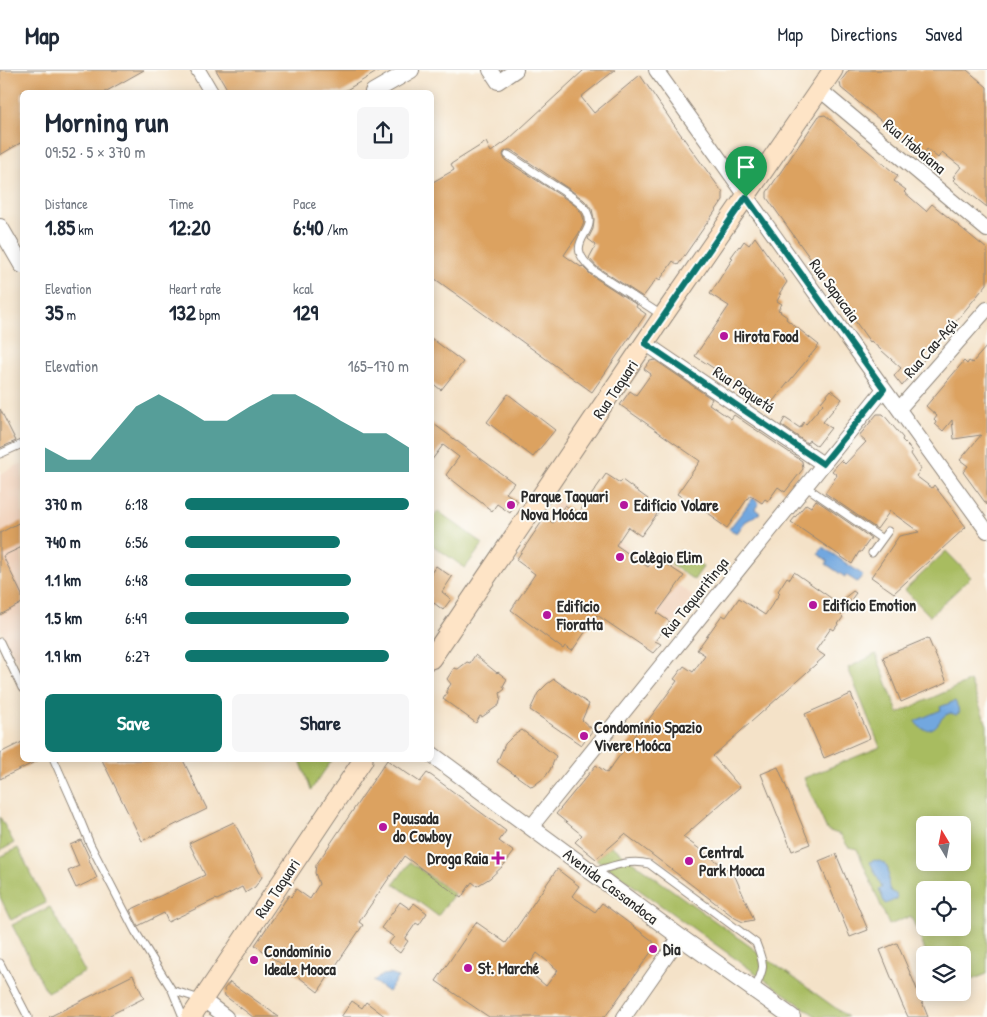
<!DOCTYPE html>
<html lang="en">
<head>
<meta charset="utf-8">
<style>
  :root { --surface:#fff; --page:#f6f6f7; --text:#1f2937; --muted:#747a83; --line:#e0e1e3; --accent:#0f766e }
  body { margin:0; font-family:"Patrick Hand",sans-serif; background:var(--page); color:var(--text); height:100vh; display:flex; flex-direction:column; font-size:19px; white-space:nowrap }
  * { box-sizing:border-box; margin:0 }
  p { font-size:16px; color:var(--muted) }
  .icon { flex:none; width:28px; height:28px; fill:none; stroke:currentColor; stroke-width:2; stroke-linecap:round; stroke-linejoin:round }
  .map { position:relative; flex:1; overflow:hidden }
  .drawer { position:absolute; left:20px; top:20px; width:414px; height:672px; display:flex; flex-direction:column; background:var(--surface); border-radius:8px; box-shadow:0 2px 12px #0003 }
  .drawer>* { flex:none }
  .needle { width:32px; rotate:350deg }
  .fabs { position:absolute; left:916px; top:746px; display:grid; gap:10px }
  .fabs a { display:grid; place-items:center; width:55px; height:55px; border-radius:8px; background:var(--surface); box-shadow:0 2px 12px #0003; font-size:25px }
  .pin { position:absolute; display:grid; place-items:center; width:42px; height:42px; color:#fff; margin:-51px -21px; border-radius:50% 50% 50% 0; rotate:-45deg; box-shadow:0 0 5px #0007 }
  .pin .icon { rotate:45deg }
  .round { display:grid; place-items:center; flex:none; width:52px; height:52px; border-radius:8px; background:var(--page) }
  .headline { display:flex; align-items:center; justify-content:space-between; height:85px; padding:0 25px }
  h1 { font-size:28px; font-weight:700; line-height:38px }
  .stats { display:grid; grid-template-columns:repeat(3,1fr); gap:8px; height:85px; padding:5px 25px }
  .stats div { display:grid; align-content:center }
  .stats b { font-size:21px; font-weight:700 }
  .stats small { font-size:14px; font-weight:400 }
  .stats p { font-size:14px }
  .chart { height:140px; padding:10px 25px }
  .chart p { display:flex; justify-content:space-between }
  .chart svg { width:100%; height:90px; margin-top:5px; fill:var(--accent); opacity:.7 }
  .cta { display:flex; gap:10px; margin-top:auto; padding:10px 25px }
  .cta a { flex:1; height:58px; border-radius:8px; background:var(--accent); color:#fff; font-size:20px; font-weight:700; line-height:58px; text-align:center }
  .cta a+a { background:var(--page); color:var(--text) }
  ul { padding:0 25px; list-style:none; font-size:16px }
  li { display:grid; grid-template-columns:80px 60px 1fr; align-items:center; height:38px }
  li i { height:12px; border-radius:6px; background:var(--accent) }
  header { display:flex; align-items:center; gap:30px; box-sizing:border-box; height:70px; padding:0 25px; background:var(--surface); border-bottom:1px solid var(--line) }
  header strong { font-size:24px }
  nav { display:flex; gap:28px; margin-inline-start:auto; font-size:18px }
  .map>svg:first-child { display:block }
  .built { fill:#f2d4be }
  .green { fill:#a8bc61; stroke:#6a7446; fill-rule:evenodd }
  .water { fill:#72a7df; stroke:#4e6985 }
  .building { fill:#dca260; fill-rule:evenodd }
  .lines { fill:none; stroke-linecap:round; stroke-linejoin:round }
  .service-casing { stroke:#90867a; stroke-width:9 }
  .minor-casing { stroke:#90867a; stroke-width:16 }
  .tertiary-casing { stroke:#90867a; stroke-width:18 }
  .secondary-casing { stroke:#90867a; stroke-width:21 }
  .service { stroke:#fff; stroke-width:7 }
  .minor { stroke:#fff; stroke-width:14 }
  .tertiary { stroke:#fff; stroke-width:16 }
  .secondary { stroke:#fee4c6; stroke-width:19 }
  .route-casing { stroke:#fff; stroke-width:10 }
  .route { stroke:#0f766e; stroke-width:6 }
  .poi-dot { fill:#b5179e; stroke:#fdfcf7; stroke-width:2 }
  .labels { text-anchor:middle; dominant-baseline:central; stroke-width:4; stroke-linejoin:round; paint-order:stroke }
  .street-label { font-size:16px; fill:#2b2b2b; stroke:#fdfcf7 }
  .poi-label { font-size:16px; font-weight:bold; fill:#2b2b2b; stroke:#fdfcf7; text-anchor:start }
</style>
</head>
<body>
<header>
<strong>Map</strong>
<nav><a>Map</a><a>Directions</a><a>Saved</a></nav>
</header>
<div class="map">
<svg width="987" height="947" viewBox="0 0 987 947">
  <rect width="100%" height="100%" fill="#fdfcf7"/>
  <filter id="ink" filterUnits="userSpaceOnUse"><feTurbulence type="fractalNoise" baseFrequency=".02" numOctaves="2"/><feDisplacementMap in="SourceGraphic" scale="10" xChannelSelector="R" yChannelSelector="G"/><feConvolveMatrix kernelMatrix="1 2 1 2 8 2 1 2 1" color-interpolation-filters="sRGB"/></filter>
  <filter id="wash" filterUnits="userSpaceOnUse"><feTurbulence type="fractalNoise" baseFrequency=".0096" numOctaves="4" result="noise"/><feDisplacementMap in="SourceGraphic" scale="20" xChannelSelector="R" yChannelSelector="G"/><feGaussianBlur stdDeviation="1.12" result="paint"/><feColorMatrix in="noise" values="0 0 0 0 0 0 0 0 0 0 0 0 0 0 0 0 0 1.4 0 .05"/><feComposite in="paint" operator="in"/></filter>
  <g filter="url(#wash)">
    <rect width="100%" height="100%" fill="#f4e2c8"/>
    <path class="built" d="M22 393V588L17 591 0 558V404Z
      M556 430 629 478 628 481 694 526 673 554 602 506 615 495 545 447Z"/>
    <path class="green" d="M438 441 483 474 465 498 431 474V450Z
      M680 480 703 497 694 510 671 494Z
      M946 481 971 507 930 546 905 520Z
      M876 584 898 643 970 611 987 655V904L963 913 962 885H927L911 846 889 855 857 779 848 777 841 765 827 760 804 708 880 677 848 598ZM925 755H962V792H925ZM925 820H962V858H925Z
      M300 690H332L311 720Z
      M0 747 14 773 0 781Z
      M611 776 848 947H817L596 789Z
      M18 778 46 833 11 850 0 827V787Z
      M410 792 454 824 438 846 394 814Z
      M50 837 85 902 47 922 12 855Z"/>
    <path class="water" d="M753 428 759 433 755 439 760 443 745 452 737 463 729 459Z
      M823 477 863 505 857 512 846 505 845 507 826 494 828 491 818 484Z
      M955 631 960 642 956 645C953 644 951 642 948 644 942 646 940 652 936 656 928 663 919 659 915 651L941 640 940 637Z
      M875 790C901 794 878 818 896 824L897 829 885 834 879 819 882 817 870 792Z
      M390 904 398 907 388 922 373 911 383 905Z"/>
    <g id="blocks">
      <path class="building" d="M0 0H144L105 22H22V72L0 85Z
        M216 0H380L343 22H229Z
        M584 0H615L581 27 594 43 640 5 679 62 723 123V130L678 195 673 191 660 210 657 208 643 227 597 197 589 188 596 175 588 169 593 159 594 149 592 139 584 130 572 121 511 80H508L504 82 503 85 505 90 566 129 577 137 582 144 584 150 583 155 579 163 564 185 581 197 582 196 591 205 637 235 636 237 646 244 592 322 431 206V113L454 100 451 94 486 72 491 82 508 70Z
        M849 0H967L987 17V137L953 110 955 108 953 107 961 97 942 82 938 88 927 79 923 85 841 18 840 12Z
        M825 45 898 106 894 111 906 120 904 122 926 141 932 134 987 179V214L902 316 894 306 901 298 871 271 870 272 767 128V122L819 46Z
        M755 167 787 212 779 224H781L777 231 782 234 778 240 781 241 780 242 787 247 786 249 819 275 769 336 742 314 741 316 695 286 729 236 710 224 733 188 731 187 739 176 740 177 744 171 749 175Z
        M431 268 463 292 441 320 431 312Z
        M987 276V435L963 402 968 396 960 390 981 365 954 369 952 350 943 361 935 354 936 352 934 350 937 346 926 336 964 291 967 294 969 291 972 293Z
        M655 290 712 329 709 334 731 349 734 345 802 391 803 399 785 422 778 417 768 431 765 429 762 433 750 425 727 458 714 449 715 448 691 431 690 432 677 424 700 391 620 335 630 321 636 325 651 304 644 299 650 291Z
        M831 320 842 329 823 352 831 358 817 376 809 370 807 373 781 355 785 348 800 358 804 352 806 354 823 334 821 332Z
        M508 324 555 360 533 387 487 352Z
        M0 339 16 371 0 378Z
        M877 344H883L903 368 902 370 908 376 912 382 911 384 921 399 916 406 932 418 934 415 966 457 894 523 871 507 899 466 919 462 890 441 877 459 825 423 837 405 832 401 841 390 845 394 866 372 859 366Z
        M431 352 514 413 506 423 518 431 510 443 497 434 492 441 446 405 459 387 443 375 431 391Z
        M606 404 620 413 622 410 648 429 646 431 660 440 641 466 628 457 616 475 648 497 655 487 684 506 657 543 670 552 655 571 661 574 653 583 597 545 572 581 565 576 563 579 511 540 535 504 516 490 545 447 553 453 565 435 578 444Z
        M816 430 871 468 861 482H859L852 494 791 452 806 434 811 437Z
        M22 451V477L3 486 22 525V533L0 545V463Z
        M436 496 452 507 442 522 451 529 443 540 434 533 431 538V503Z
        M794 502 838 533 853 521 856 523 840 544 843 547 834 560 831 558 816 580 825 586 713 686 740 717 683 767 734 804 754 850 743 852 735 848 625 764 596 789 575 772 582 765 556 744 596 695 607 703 642 655 644 656 677 611 674 609 684 596 693 602 705 585 697 580 722 545 726 547 739 528 765 545 780 523 778 521 787 507 790 509Z
        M928 568 947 612 901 632 883 587Z
        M475 585 497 603 498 602 507 609 503 616 505 619 500 623 501 627 499 635 482 647 480 646 476 653 443 629 447 623 446 621 451 614 447 609 454 598 458 599 467 592 470 593Z
        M554 609 589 634 582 650 593 660 581 675 530 640 538 623 547 614Z
        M851 624 870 668 824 688 805 644Z
        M522 660 556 686 550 700 545 707 532 717 497 692 505 674 514 665Z
        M22 672V690H39L0 709V683Z
        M102 690H183L207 739 142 771Z
        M387 690 420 712 427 703 432 706 506 761 499 771 514 782 504 795 490 808 477 816 472 812 461 828 404 786 359 852 363 855 318 922 295 904 255 875 289 825 291 827 296 819 310 829 319 814 315 803 316 795Z
        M778 697 810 774 792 781 761 704Z
        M234 752 262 807 255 817 245 823 242 817 217 830 216 829 168 852 164 843 138 856 130 840 205 805 189 773Z
        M81 770 89 787 88 788 97 808 76 818 68 801 79 796 70 775Z
        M836 784 868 860 850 867 819 791Z
        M557 799 579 816 572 826 595 842 602 833 653 871 654 878 605 947H489L436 911 476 852 506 873ZM537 883 558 900 546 916 526 899Z
        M400 832 410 839 414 833 427 843 419 855 416 853 405 869 408 871 400 883 388 874 394 867 381 858Z
        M897 873 914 912 928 947H908L902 934 880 880Z
        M133 905 144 928 106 947H49Z
        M230 912 279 947H253L225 926 224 919Z
        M352 931 362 938 366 932 386 947H341Z"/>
    </g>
  </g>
  <g filter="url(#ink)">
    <use href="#blocks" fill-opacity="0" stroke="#90867a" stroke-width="1"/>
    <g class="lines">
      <defs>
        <path id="service" d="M508 85C521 93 534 102 547 111 558 118 582 131 587 142 599 165 559 171 594 201L663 246
          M0 384 22 374
          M805 416 882 469
          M872 483 888 461
          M0 572 22 618
          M54 690 74 735 90 774 135 861 172 920 183 947
          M594 802C612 796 630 789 649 794L756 873C765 896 765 898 754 920
          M0 893 28 947
          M172 920 200 929"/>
        <path id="minor" d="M198 0 211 22
          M490 0 498 12 516 0
          M656 0 884 319 987 461
          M820 20 987 160
          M645 273 823 394
          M899 339 987 239
          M531 757 884 319
          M202 929 226 947
          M624 947 680 867"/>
        <path id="tertiary" d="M373 22 411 0
          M0 157 22 195
          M431 684 680 867 792 947"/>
        <path id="secondary" d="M431 589 663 246 833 0
          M191 947 363 690"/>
      </defs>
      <use href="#service" class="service-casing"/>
      <use href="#minor" class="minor-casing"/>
      <use href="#tertiary" class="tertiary-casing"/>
      <use href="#secondary" class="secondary-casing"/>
      <use href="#service" class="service"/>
      <use href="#minor" class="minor"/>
      <use href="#tertiary" class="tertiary"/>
      <use href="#secondary" class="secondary"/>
    </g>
  </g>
  <g class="lines" filter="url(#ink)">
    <defs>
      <path id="route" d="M746 127 884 319 823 394 645 273Z"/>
    </defs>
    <use href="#route" class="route-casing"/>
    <use href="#route" class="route"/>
  </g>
  <g class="poi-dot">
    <circle cx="724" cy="266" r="5"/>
    <circle cx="511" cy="435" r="5"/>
    <circle cx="624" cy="435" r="5"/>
    <circle cx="620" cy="487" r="5"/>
    <circle cx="813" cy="535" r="5"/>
    <circle cx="547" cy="545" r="5"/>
    <circle cx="584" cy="666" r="5"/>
    <circle cx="383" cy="757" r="5"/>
    <path d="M495.5 780.5h5v5h5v5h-5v5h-5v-5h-5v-5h5z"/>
    <circle cx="689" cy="791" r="5"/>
    <circle cx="653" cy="879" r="5"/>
    <circle cx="254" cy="890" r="5"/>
    <circle cx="468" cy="898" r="5"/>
  </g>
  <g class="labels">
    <g class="street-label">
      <text transform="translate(915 76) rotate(40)">Rua Itabaiana</text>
      <text transform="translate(835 220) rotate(54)">Rua Sapucaia</text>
      <text transform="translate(930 278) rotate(-49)">Rua Caa-Açú</text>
      <text transform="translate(615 319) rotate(-56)">Rua Taquari</text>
      <text transform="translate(744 319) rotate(34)">Rua Paquetá</text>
      <text transform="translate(694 527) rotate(-51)">Rua Taquaritinga</text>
      <text transform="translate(611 816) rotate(37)">Avenida Cassandoca</text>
      <text transform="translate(277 818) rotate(-56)">Rua Taquari</text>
    </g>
    <g class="poi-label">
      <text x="734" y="266">Hirota Food</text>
      <text x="521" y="426">Parque Taquari<tspan x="521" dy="18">Nova Moóca</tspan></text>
      <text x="634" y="435">Edifício Volare</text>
      <text x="630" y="487">Colègio Elim</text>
      <text x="823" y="535">Edifício Emotion</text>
      <text x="557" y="536">Edifício<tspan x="557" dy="18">Fioratta</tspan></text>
      <text x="594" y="657">Condomínio Spazio<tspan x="594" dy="18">Vivere Moóca</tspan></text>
      <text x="393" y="748">Pousada<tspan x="393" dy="18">do Cowboy</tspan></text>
      <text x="699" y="782">Central<tspan x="699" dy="18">Park Mooca</tspan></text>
      <text x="488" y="788" text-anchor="end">Droga Raia</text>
      <text x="663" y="879">Dia</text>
      <text x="264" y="881">Condomínio<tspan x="264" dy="18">Ideale Mooca</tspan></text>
      <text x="478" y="898">St. Marché</text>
    </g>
  </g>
</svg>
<div class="fabs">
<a><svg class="needle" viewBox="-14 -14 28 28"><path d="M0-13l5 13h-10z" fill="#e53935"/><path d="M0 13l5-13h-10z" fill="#747a83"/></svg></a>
<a><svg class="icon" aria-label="locate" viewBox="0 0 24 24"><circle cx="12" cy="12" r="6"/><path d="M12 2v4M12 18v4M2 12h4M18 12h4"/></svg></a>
<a><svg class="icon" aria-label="layers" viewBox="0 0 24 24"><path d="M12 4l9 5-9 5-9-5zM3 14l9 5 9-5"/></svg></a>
</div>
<div class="pin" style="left:746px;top:127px;background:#1e9e55"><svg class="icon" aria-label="arrive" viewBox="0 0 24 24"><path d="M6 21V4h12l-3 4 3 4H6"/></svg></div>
<section class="drawer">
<div class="headline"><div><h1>Morning run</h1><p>09:52 · 5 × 370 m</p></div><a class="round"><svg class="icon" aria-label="share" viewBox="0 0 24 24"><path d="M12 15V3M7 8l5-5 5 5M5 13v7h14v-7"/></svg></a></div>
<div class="stats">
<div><p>Distance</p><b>1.85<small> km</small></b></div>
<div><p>Time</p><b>12:20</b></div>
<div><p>Pace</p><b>6:40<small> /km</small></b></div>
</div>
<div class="stats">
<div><p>Elevation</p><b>35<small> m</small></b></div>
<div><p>Heart rate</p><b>132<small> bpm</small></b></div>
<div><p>kcal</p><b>129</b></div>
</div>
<div class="chart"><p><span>Elevation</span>165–170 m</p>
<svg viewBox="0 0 160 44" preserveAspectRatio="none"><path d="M0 44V32L10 38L20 38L30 25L40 12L50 6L60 12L70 19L80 19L90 12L100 6L110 6L120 12L130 19L140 25L150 25L160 32V44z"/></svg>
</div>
<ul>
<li><b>370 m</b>6:18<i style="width:100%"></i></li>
<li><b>740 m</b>6:56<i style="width:69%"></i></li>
<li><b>1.1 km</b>6:48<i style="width:74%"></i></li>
<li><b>1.5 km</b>6:49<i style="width:73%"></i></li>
<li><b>1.9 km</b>6:27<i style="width:91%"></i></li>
</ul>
<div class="cta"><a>Save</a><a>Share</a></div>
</section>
</div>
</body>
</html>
